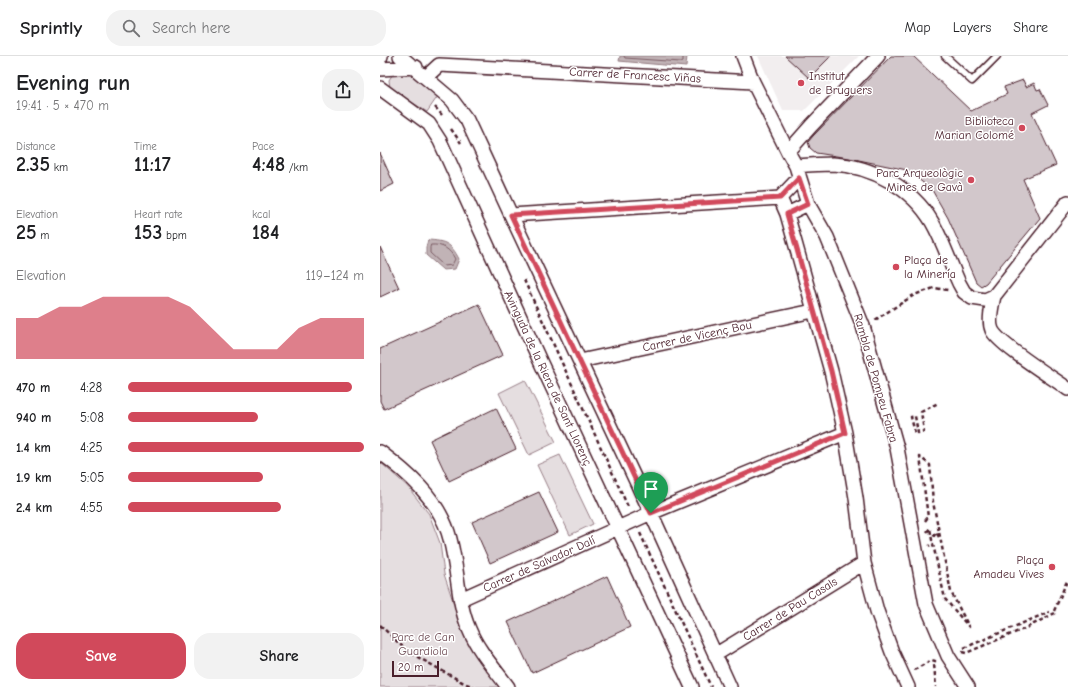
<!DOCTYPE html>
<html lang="en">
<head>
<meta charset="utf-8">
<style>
  :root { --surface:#fff; --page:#f2f2f2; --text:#202124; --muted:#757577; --line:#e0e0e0; --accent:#d1495b }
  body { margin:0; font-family:"Comic Neue",sans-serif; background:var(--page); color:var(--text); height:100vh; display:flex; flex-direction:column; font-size:15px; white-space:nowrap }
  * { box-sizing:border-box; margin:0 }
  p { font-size:13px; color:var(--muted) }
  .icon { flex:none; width:22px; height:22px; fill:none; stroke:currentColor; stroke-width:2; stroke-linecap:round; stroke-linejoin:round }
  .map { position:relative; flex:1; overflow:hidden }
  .drawer { display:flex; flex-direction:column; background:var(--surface); width:380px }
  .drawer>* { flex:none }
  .scale { position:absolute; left:12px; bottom:10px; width:47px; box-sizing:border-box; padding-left:4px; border:2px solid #4a1f2b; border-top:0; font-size:11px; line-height:14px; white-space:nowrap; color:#4a1f2b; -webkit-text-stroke:3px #fff; paint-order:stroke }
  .pin { position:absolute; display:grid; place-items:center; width:34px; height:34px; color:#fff; margin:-41px -17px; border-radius:50% 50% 50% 0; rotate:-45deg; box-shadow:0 0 4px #0007 }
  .pin .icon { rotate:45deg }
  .round { display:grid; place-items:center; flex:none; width:42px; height:42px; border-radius:16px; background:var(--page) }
  .head { display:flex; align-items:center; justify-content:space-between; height:68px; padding:0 16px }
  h1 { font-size:22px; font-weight:700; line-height:30px }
  .metrics { display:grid; grid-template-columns:repeat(3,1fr); gap:6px; height:68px; padding:4px 16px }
  .metrics div { display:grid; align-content:center }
  .metrics b { font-size:20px; font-weight:700 }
  .metrics small { font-size:11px; font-weight:400 }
  .metrics p { font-size:11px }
  .chart { height:112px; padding:8px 16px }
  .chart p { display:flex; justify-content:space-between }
  .chart svg { width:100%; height:72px; margin-top:4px; fill:var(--accent); opacity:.7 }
  .primary-button { display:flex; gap:8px; margin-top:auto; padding:8px 16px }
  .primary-button a { flex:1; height:46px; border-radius:16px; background:var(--accent); color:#fff; font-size:16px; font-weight:700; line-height:46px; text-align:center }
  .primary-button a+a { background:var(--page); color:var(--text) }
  ul { padding:0 16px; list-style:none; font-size:13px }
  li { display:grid; grid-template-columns:64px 48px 1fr; align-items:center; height:30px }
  li i { height:10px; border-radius:5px; background:var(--accent) }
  header { display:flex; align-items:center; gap:24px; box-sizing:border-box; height:56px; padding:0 20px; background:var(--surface); border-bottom:1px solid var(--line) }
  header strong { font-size:19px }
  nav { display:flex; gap:22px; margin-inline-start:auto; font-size:14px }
  .search { width:280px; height:36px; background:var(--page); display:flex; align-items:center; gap:10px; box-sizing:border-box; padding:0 14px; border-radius:16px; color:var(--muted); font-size:15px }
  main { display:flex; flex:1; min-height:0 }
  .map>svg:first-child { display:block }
  .built { fill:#f2eeef }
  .green { fill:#e5dee0; stroke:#987e86 }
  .water { fill:#c1b3b6; stroke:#91787e }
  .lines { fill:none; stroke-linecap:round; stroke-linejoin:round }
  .shore { stroke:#7a5a63; stroke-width:1 }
  .building { fill:#d2c7cb; stroke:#4a1f2b }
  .service-casing { stroke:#4a1f2b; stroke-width:9 }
  .minor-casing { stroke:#4a1f2b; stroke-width:16 }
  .path { stroke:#4a1f2b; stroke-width:2.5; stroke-dasharray:4 3; stroke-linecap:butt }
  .service { stroke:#fff; stroke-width:6 }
  .minor { stroke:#fff; stroke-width:13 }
  .route-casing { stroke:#fff; stroke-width:8 }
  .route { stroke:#d1495b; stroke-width:5 }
  .poi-dot { fill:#d1495b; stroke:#fff; stroke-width:1.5 }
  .labels { text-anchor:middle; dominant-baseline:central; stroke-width:3; stroke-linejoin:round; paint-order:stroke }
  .street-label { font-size:12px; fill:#4a1f2b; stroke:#fff }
  .poi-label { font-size:12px; fill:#4a1f2b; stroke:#fff; text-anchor:end }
  .park-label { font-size:12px; fill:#714f58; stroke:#fff }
</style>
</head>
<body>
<header>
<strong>Sprintly</strong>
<div class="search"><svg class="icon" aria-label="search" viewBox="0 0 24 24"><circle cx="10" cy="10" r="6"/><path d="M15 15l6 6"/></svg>Search here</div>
<nav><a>Map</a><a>Layers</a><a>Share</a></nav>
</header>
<main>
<section class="drawer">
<div class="head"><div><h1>Evening run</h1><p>19:41 · 5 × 470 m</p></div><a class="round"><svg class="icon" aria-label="share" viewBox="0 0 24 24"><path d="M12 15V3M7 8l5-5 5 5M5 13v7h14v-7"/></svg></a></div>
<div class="metrics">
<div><p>Distance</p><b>2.35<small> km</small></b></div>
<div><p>Time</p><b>11:17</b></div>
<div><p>Pace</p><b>4:48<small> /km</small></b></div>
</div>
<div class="metrics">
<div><p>Elevation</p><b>25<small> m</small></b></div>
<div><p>Heart rate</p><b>153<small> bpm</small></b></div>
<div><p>kcal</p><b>184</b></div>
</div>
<div class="chart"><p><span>Elevation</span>119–124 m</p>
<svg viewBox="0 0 160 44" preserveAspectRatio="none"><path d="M0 44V19L10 19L20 12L30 12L40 6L50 6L60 6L70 6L80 12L90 25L100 38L110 38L120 38L130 25L140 19L150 19L160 19V44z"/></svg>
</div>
<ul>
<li><b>470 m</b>4:28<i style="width:95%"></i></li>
<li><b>940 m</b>5:08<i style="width:55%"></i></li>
<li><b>1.4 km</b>4:25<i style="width:100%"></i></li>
<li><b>1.9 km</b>5:05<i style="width:57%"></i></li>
<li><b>2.4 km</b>4:55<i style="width:65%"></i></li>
</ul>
<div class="primary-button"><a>Save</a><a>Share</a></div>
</section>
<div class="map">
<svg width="688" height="631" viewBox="0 0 688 631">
  <rect width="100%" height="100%" fill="#fff"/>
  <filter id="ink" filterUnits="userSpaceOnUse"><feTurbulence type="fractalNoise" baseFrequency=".025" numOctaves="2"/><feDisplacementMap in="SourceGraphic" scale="8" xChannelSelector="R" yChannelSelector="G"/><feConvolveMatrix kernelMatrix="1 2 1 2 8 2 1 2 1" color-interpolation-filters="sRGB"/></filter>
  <g filter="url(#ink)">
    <path class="built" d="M378 0H479L424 55H403Z"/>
    <path class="green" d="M24 14 58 40 47 56 10 32 9 24 14 16Z
      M145 324 176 386 149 399 119 337Z
      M180 399 213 468 190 479 157 409Z
      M0 406 27 430 49 458 60 487 64 518 86 584 119 631H0Z"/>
    <path class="water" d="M240 0H307L306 11 239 5Z
      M48 184C65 185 71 187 79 203L75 213 63 214 46 199V191Z"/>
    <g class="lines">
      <path class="shore" d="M244 0 245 2 301 6 303 5V0
        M51 189C62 188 70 193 75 203L72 209 64 210 50 197V192Z"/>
    </g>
    <path class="building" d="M405 0H451L429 22Z
      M511 0H533L591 55 627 38 624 31 643 24 646 31 654 27 657 34 660 33 668 49 652 57 676 109 643 123 660 162 606 227 601 230 596 226 568 162 552 134 527 114 469 102 436 97 430 92 428 86 433 80Z
      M0 97 14 128 0 135Z
      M0 191 19 232 0 241Z
      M99 248 123 299 4 353 0 345V293Z
      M116 352 136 393 69 425 50 384Z
      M159 436 178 476 110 507 92 466Z
      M227 520 250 571 152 617 128 566Z"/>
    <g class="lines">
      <defs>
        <path id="service" d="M565 0 592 25 617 0"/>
        <path id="minor" d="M20 0 72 44 87 64 131 159 271 457 350 631
          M363 0 373 26 408 96 416 110 428 148 447 181 483 270 517 392 546 548 568 600 588 631
          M0 2 1 0
          M0 13 36 11
          M46 21 59 9 373 26
          M0 32 49 68 60 85 160 305 312 631
          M408 96 431 70 498 0
          M416 110C428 109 441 108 453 108 492 110 532 132 552 166 563 185 570 207 579 227L584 236 592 242 605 244 614 240 688 146
          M400 142 407 158 451 315 465 377 476 442 484 507 497 555 512 596 528 631
          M400 142 419 122
          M407 158 428 148
          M131 159 400 142
          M614 240C612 249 608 265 612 274 618 288 673 322 688 333
          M200 305 433 255
          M0 396C28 417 56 441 68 476 72 488 74 501 76 514 79 534 81 555 89 573 98 595 115 613 128 631
          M81 543 271 457 465 377
          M335 599 484 507"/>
      </defs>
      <use href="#service" class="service-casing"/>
      <use href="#minor" class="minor-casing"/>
      <path class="path" d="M55 51 62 59
        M71 73 81 87
        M144 224 249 453
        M495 264 534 239 554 232 568 234
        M535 377 531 361 535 360 538 377 544 375 541 356 558 347
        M545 465 548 461 540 401 550 409 553 446 571 536 589 571 565 543 553 488 549 490
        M547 476 550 472 552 484 556 476 559 481
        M260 477 331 631
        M674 555 687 525H688
        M0 569 27 595 84 627 94 631
        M584 592 669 556
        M582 596 586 597 646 572 675 557
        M534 614 552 604 555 605 554 608 556 631"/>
      <use href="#service" class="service"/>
      <use href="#minor" class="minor"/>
    </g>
  </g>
  <g class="lines" filter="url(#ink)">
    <defs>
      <path id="route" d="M419 122 428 148 407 158 451 315 465 377 271 457 131 159 400 142Z"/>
    </defs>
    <use href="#route" class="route-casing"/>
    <use href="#route" class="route"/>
  </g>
  <g class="poi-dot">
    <circle cx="421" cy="27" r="4"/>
    <circle cx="642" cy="72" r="4"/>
    <circle cx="591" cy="124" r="4"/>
    <circle cx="516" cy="211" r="4"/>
    <circle cx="672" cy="511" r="4"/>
  </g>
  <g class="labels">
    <g class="street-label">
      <text transform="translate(255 19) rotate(3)">Carrer de Francesc Viñas</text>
      <text transform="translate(317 280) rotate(-12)">Carrer de Vicenç Bou</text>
      <text transform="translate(168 322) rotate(65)">Avinguda de la Riera de Sant Llorenç</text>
      <text transform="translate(496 322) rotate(74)">Rambla de Pompeu Fabra</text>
      <text transform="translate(159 508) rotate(-24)">Carrer de Salvador Dalí</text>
      <text transform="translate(410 553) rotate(-32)">Carrer de Pau Casals</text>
    </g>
    <g class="poi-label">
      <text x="429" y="20" text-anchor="start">Institut<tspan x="429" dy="14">de Bruguers</tspan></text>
      <text x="634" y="65">Biblioteca<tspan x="634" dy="14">Marian Colomé</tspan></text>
      <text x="583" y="117">Parc Arqueològic<tspan x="583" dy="14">Mines de Gavà</tspan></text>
      <text x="524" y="204" text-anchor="start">Plaça de<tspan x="524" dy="14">la Minería</tspan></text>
      <text x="664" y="504">Plaça<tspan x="664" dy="14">Amadeu Vives</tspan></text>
    </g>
    <g class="park-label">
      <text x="43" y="581">Parc de Can<tspan x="43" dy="14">Guardiola</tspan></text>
    </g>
  </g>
</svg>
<div class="scale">20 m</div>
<div class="pin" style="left:271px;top:457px;background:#1e9e55"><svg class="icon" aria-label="arrive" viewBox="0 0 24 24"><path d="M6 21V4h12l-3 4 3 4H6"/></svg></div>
</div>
</main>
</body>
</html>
